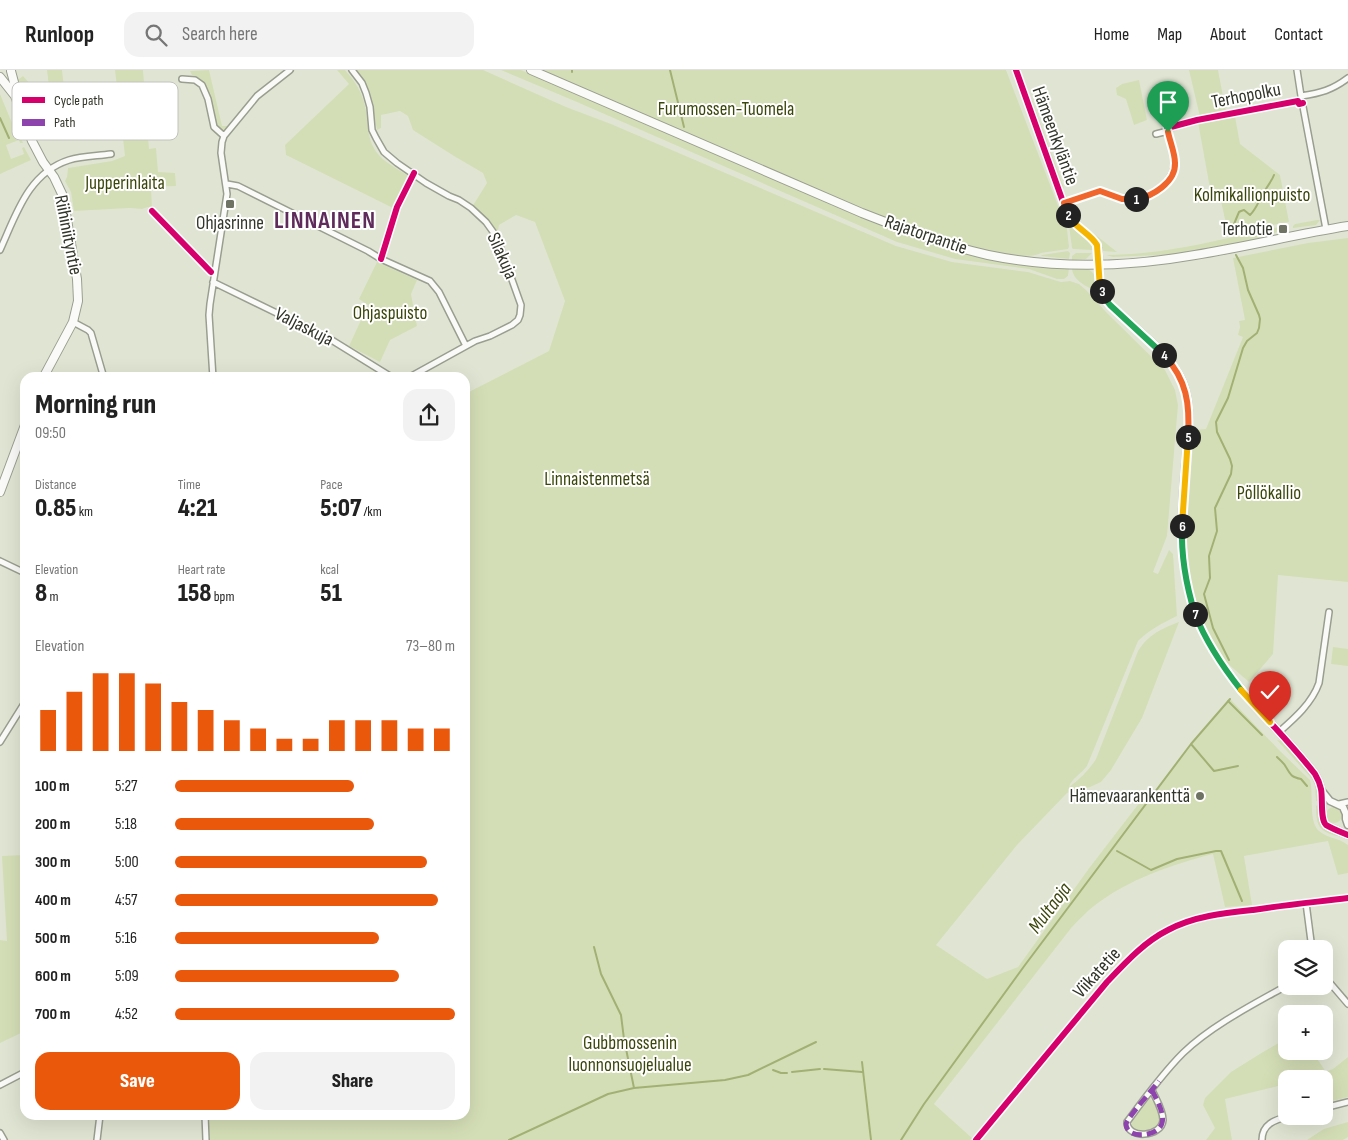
<!DOCTYPE html>
<html lang="en">
<head>
<meta charset="utf-8">
<style>
  :root { --surface:#fff; --page:#f2f2f2; --text:#222; --muted:#767676; --line:#e0e0e0; --accent:#ea580c }
  body { margin:0; font-family:"Sofia Sans Condensed",sans-serif; background:var(--page); color:var(--text); height:100vh; display:flex; flex-direction:column; font-size:19px; white-space:nowrap }
  * { box-sizing:border-box; margin:0 }
  p { font-size:16px; color:var(--muted) }
  .icon { flex:none; width:28px; height:28px; fill:none; stroke:currentColor; stroke-width:2; stroke-linecap:round; stroke-linejoin:round }
  .map { position:relative; flex:1; overflow:hidden }
  .panel { position:absolute; left:20px; top:302px; width:450px; height:748px; display:flex; flex-direction:column; background:var(--surface); border-radius:15px; box-shadow:0 5px 20px #0002 }
  .panel>* { flex:none }
  .fabs { position:absolute; left:1278px; top:870px; display:grid; gap:10px }
  .fabs a { display:grid; place-items:center; width:55px; height:55px; border-radius:10px; background:var(--surface); box-shadow:0 5px 20px #0002; font-size:25px }
  .pin { position:absolute; display:grid; place-items:center; width:42px; height:42px; color:#fff; margin:-51px -21px; border-radius:50% 50% 50% 0; rotate:-45deg; box-shadow:0 0 5px #0007 }
  .pin .icon { rotate:45deg }
  .km { position:absolute; width:25px; height:25px; margin:-12px; border-radius:50%; background:#222; color:#fff; font-size:14px; line-height:25px; text-align:center }
  .round { display:grid; place-items:center; flex:none; width:52px; height:52px; border-radius:15px; background:var(--page) }
  .overview { display:flex; align-items:center; justify-content:space-between; height:85px; padding:0 15px }
  h1 { font-size:28px; font-weight:800; line-height:38px }
  .stats { display:grid; grid-template-columns:repeat(3,1fr); gap:8px; height:85px; padding:5px 15px }
  .stats div { display:grid; align-content:center }
  .stats b { font-size:25px; font-weight:800 }
  .stats small { font-size:14px; font-weight:400 }
  .stats p { font-size:14px }
  .chart { height:140px; padding:10px 15px }
  .chart p { display:flex; justify-content:space-between }
  .chart svg { width:100%; height:90px; margin-top:5px; stroke:var(--accent); stroke-width:6 }
  .button { display:flex; gap:10px; margin-top:auto; padding:10px 15px }
  .button a { flex:1; height:58px; border-radius:15px; background:var(--accent); color:#fff; font-size:20px; font-weight:800; line-height:58px; text-align:center }
  .button a+a { background:var(--page); color:var(--text) }
  ul { padding:0 15px; list-style:none; font-size:16px }
  li { display:grid; grid-template-columns:80px 60px 1fr; align-items:center; height:38px }
  li i { height:12px; border-radius:6px; background:var(--accent) }
  header { display:flex; align-items:center; gap:30px; box-sizing:border-box; height:70px; padding:0 25px; background:var(--surface); border-bottom:1px solid var(--line) }
  header strong { font-size:24px }
  nav { display:flex; gap:28px; margin-inline-start:auto; font-size:18px }
  .search { width:350px; height:45px; background:var(--page); display:flex; align-items:center; gap:12px; box-sizing:border-box; padding:0 18px; border-radius:15px; color:var(--muted); font-size:19px }
  .map>svg:first-child { display:block }
  .green { fill:#d4deb6 }
  .lines { fill:none; stroke-linecap:round; stroke-linejoin:round }
  .stream { stroke:#a3b074; stroke-width:2 }
  .minor-casing { stroke:#9a9e90; stroke-width:8 }
  .tertiary-casing { stroke:#9a9e90; stroke-width:9 }
  .primary-casing { stroke:#9a9e90; stroke-width:10 }
  .minor { stroke:#fafbf8; stroke-width:5 }
  .tertiary { stroke:#fafbf8; stroke-width:6 }
  .primary { stroke:#fafbf8; stroke-width:8 }
  .quiet { stroke:#8e44ad; stroke-width:5; stroke-dasharray:10 5; stroke-linecap:butt }
  .cycleway-casing { stroke:#fff; stroke-width:9 }
  .cycleway { stroke:#d6006c; stroke-width:6 }
  .split-1-casing { stroke:#fff; stroke-width:10 }
  .split-2-casing { stroke:#fff; stroke-width:10 }
  .split-3-casing { stroke:#fff; stroke-width:10 }
  .split-4-casing { stroke:#fff; stroke-width:10 }
  .split-5-casing { stroke:#fff; stroke-width:10 }
  .split-6-casing { stroke:#fff; stroke-width:10 }
  .split-7-casing { stroke:#fff; stroke-width:10 }
  .split-8-casing { stroke:#fff; stroke-width:10 }
  .split-9-casing { stroke:#fff; stroke-width:10 }
  .split-1 { stroke:#f0652b; stroke-width:6 }
  .split-2 { stroke:#f0652b; stroke-width:6 }
  .split-3 { stroke:#f5b400; stroke-width:6 }
  .split-4 { stroke:#22a559; stroke-width:6 }
  .split-5 { stroke:#f0652b; stroke-width:6 }
  .split-6 { stroke:#f5b400; stroke-width:6 }
  .split-7 { stroke:#22a559; stroke-width:6 }
  .split-8 { stroke:#22a559; stroke-width:6 }
  .split-9 { stroke:#f5b400; stroke-width:6 }
  .poi-dot { fill:#6f7364; stroke:#fff; stroke-width:2 }
  .labels { text-anchor:middle; dominant-baseline:central; stroke-width:4; stroke-linejoin:round; paint-order:stroke }
  .street-label { font-size:19px; fill:#323529; stroke:#fff }
  .park-label { font-size:19px; fill:#3b460a; stroke:#fff }
  .poi-label { font-size:19px; fill:#323529; stroke:#fff; text-anchor:end }
  .water-label { font-size:20px; font-style:italic; fill:#3d470c; stroke:#fff }
  .district-label { font-size:24px; font-weight:bold; letter-spacing:1px; fill:#5e2b5b; stroke:#fff }
  .key { fill:#fff; stroke:#c2c2bf; stroke-width:1 }
  .key-label { font-size:14px; fill:#323529 }
</style>
</head>
<body>
<header>
<strong>Runloop</strong>
<div class="search"><svg class="icon" aria-label="search" viewBox="0 0 24 24"><circle cx="10" cy="10" r="6"/><path d="M15 15l6 6"/></svg>Search here</div>
<nav><a>Home</a><a>Map</a><a>About</a><a>Contact</a></nav>
</header>
<div class="map">
<svg width="1348" height="1070" viewBox="0 0 1348 1070">
  <rect width="100%" height="100%" fill="#e0e5d3"/>
  <path class="green" d="M47 0H62L68 55 53 63 52 62 53 51Z
    M115 0H143L149 79 156 78 158 102 175 103 176 116 151 117 152 140 148 137 142 139 130 138 74 141 71 122 65 111 67 107 68 98 112 91 125 86Z
    M209 0 222 56H227V59L222 60 216 57C213 42 210 8 192 5L190 1Z
    M337 0H345C355 11 362 22 365 36 369 54 366 69 378 84 384 92 401 101 410 107L393 138 286 85 285 75 349 14Z
    M355 0H483L566 37 611 54 896 176 952 192 1028 202 1061 212 1070 211 1079 214 1086 220 1107 243 1165 300 1175 320 1178 335 1167 466 1153 502 1158 504 1169 480 1173 484 1177 546C1163 553 1150 559 1138 571L1087 696C1081 704 1072 708 1069 717 1080 709 1089 700 1096 689L1138 581C1149 564 1161 559 1179 552L1142 648 1111 700 1101 712 1090 717 1067 723 1017 775 936 875 987 909 1018 897 1090 797 1150 719 1155 723 1191 674 1230 629 1281 682 1310 710C1314 724 1308 751 1319 761 1327 768 1339 768 1348 775V803L1338 805 1328 771 1244 786 1252 835 1225 837 1213 784C1171 795 1129 809 1094 836 1086 842 1079 850 1072 857L934 1034 972 1068 970 1070H210L208 1045H465V664L467 654 465 637V324L549 281 565 231 535 152 516 145 499 155 498 161H495L478 141 472 137 487 113 483 103 454 86 413 60 408 46 400 41 381 45V58L377 60 370 26 364 12Z
    M501 0H521L886 157 927 172 970 184 1069 198 1068 206 1064 209H1057L1029 199 955 189 897 172 577 32Z
    M542 0H1006L1067 159 1069 177 1068 179 1041 183C1023 194 944 170 923 162 881 148 841 129 800 112 713 75 628 37 542 0Z
    M1189 0H1218L1226 42 1234 41 1240 74 1280 105 1289 152 1228 163 1221 131 1211 124 1198 52 1174 58 1173 53 1200 47Z
    M23 6 32 16 33 26H31V29H37L38 44 34 53 35 59 30 53 25 44 15 12Z
    M1139 10 1147 50 1134 55 1126 29 1117 25 1116 18 1122 14Z
    M0 24 12 53 18 60 23 73H20L19 70 6 75 11 89 24 84 22 78 24 77 31 90 0 104Z
    M1032 30 1064 118H1061L1029 31Z
    M1071 138 1077 150 1117 182 1103 181C1096 160 1076 160 1069 139Z
    M1317 150H1320L1316 155 1293 158V156L1295 154Z
    M61 153H64L72 198 70 197 60 156Z
    M1069 156H1070L1091 172 1093 180 1073 179 1072 178Z
    M1279 157 1280 161 1259 169 1195 182 1182 184 1113 187 1106 185C1164 185 1222 169 1279 157Z
    M1348 168V512L1278 505 1273 584 1249 612 1227 593 1211 568 1201 549 1190 509 1186 470 1194 360 1206 359 1243 267 1238 265 1240 257 1239 251 1245 250 1233 188 1308 173Z
    M1068 181 1070 183 1069 189 1041 186 1042 185Z
    M1076 183H1092L1086 189 1072 190V186Z
    M377 192 417 210 411 224 417 256 390 270 380 292 349 276 368 235 359 229Z
    M1072 198C1089 198 1095 198 1097 217L1094 219C1084 217 1072 208 1072 198Z
    M1333 577 1348 579V596L1331 594Z
    M1277 670 1282 671 1314 708 1317 714 1320 731 1319 732 1316 731 1315 716 1312 709Z
    M1319 734 1321 735C1317 755 1322 757 1340 765L1341 767C1320 762 1316 758 1316 736Z
    M1326 745a8 8 0 1 1 16 0a8 8 0 1 1-16 0Z
    M25 785V961L0 973V870L7 871 2 786Z
    M1286 969V981H1312L1326 1002 1333 999 1348 987V1027L1324 1033V1009H1315L1314 1007 1309 1009H1286V1014L1225 1029 1232 1070H1206L1215 1058 1203 1035 1205 1028 1231 1002 1263 982Z
    M1149 1028C1175 1051 1148 1070 1132 1059V1052Z
    M1348 1052V1067L1343 1070H1307L1324 1059Z"/>
  <g class="lines">
    <path class="stream" d="M572 0V2
      M670 0 684 57
      M0 48 9 68
      M1234 159V154L1239 142 1241 141 1244 140 1250 145C1256 139 1258 133 1261 127 1265 119 1271 113 1274 105
      M1229 590 1213 558 1204 524 1210 508 1209 486 1217 461 1215 438 1231 404 1232 396 1230 389 1217 362 1216 352 1228 328 1243 278 1247 271 1257 263 1259 258 1260 249 1259 245 1248 220 1243 198 1236 185
      M1228 631 1262 665
      M1191 674 1214 701 1238 696
      M1277 687C1280 690 1284 693 1286 697 1291 705 1291 707 1301 709L1307 716
      M1117 781 1151 800 1177 789 1216 781H1221L1242 831
      M594 877 601 904 621 945 624 969 634 1018
      M862 992 871 1070
      M824 999 862 1002
      M773 1000 781 1003H787
      M792 1002 820 999
      M509 1070 608 1024 634 1018 725 1010 748 1005 816 972
      M901 1070 924 1034 1025 895 1191 674 1230 629"/>
    <defs>
      <path id="minor" d="M352 0 362 13 366 23 370 37 372 60 376 68 384 82 397 93 426 113 449 126 459 130 471 138 486 152 496 166 501 179 521 235 520 245 518 250 512 255 490 266 475 271 408 308
        M1016 0 1068 146C1075 158 1092 164 1097 174 1100 180 1099 188 1099 195
        M1297 0 1301 26
        M182 9 195 10 202 15 208 29 214 57 224 66
        M227 114 238 116 368 181 381 189 430 211 439 222 466 276
        M1064 133 1100 121C1107 123 1114 128 1122 129 1142 132 1162 122 1172 104 1173 100 1175 97 1175 93 1174 82 1170 71 1168 61L1156 64
        M1326 159 1301 26C1321 23 1332 20 1348 8
        M0 180C16 145 28 103 69 90 82 86 97 86 111 84
        M213 212 330 269 393 308
        M73 252 88 260 91 263 104 308
        M213 308 209 245 210 234 227 124 221 83 222 72 224 66 257 26 290 0
        M0 491 25 503
        M1279 662C1295 648 1312 633 1319 613L1329 542
        M0 672 25 632
        M1339 734 1348 732
        M1306 833 1312 879
        M1324 906 1348 934
        M0 1015 25 1002
        M1152 1020C1156 1029 1163 1040 1163 1050 1162 1067 1127 1070 1127 1052 1144 1029 1162 1004 1183 983 1211 956 1252 935 1286 916
        M1324 1038 1348 1032
        M205 1045 206 1070
        M0 1063 4 1070
        M97 1070 100 1045
        M976 1070 1107 912C1125 893 1144 872 1168 860 1194 846 1224 843 1253 840 1285 835 1316 832 1348 828
        M1262 1070C1262 1054 1275 1050 1288 1046"/>
      <path id="tertiary" d="M1099 195C1099 205 1099 216 1103 225 1108 235 1119 243 1127 250 1147 269 1172 287 1183 313 1188 325 1189 339 1189 351 1182 443 1167 520 1226 600 1253 637 1287 668 1315 704 1318 709 1320 714 1321 719 1323 729 1320 749 1326 755 1329 757 1343 763 1348 765
        M1322 721 1330 731 1343 737 1346 744V749L1348 755"/>
      <path id="primary" d="M531 0 862 143C903 159 944 175 988 185 1056 199 1127 197 1195 185 1246 177 1297 164 1348 156
        M11 1 15 16V26L32 71 43 92 54 107 63 126 77 209 78 231 73 252 43 308
        M0 7 15 26
        M0 422 25 355"/>
    </defs>
    <use href="#minor" class="minor-casing"/>
    <use href="#tertiary" class="tertiary-casing"/>
    <use href="#primary" class="primary-casing"/>
    <use href="#minor" class="minor"/>
    <use href="#tertiary" class="tertiary"/>
    <use href="#primary" class="primary"/>
    <path class="quiet" d="M1152 1020C1156 1029 1165 1043 1162 1053 1159 1067 1126 1070 1126 1054 1127 1048 1154 1018 1159 1011"/>
    <defs>
      <path id="cycleway" d="M1016 0 1068 146C1075 158 1090 163 1097 175 1101 191 1096 211 1103 225 1108 235 1118 243 1127 250 1147 269 1172 287 1183 313 1188 325 1189 339 1189 351 1182 443 1167 520 1226 600 1253 637 1287 668 1315 704 1318 709 1320 714 1321 719 1323 729 1320 749 1326 755 1329 757 1343 763 1348 765
        M1168 61 1167 58 1197 50 1298 31 1299 34 1303 33
        M152 141 211 202
        M381 189 397 137 414 103
        M976 1070 1107 912C1125 893 1144 872 1168 860 1194 846 1224 843 1253 840 1285 835 1316 832 1348 828"/>
    </defs>
    <use href="#cycleway" class="cycleway-casing"/>
    <use href="#cycleway" class="cycleway"/>
  </g>
  <g class="lines">
    <defs>
      <path id="split-1" d="M1136 129C1152 127 1176 112 1175 93 1175 83 1170 72 1168 62"/>
      <path id="split-2" d="M1068 145 1064 133 1100 121 1122 129H1136"/>
      <path id="split-3" d="M1068 145C1075 158 1090 163 1097 175L1100 218 1102 221"/>
      <path id="split-4" d="M1102 221 1103 226 1110 235 1164 285"/>
      <path id="split-5" d="M1164 285C1187 310 1190 334 1188 367"/>
      <path id="split-6" d="M1182 456 1188 367"/>
      <path id="split-7" d="M1182 456C1181 486 1186 515 1195 544"/>
      <path id="split-8" d="M1195 544C1206 572 1222 596 1241 620"/>
      <path id="split-9" d="M1241 620 1270 652"/>
    </defs>
    <use href="#split-1" class="split-1-casing"/>
    <use href="#split-2" class="split-2-casing"/>
    <use href="#split-3" class="split-3-casing"/>
    <use href="#split-4" class="split-4-casing"/>
    <use href="#split-5" class="split-5-casing"/>
    <use href="#split-6" class="split-6-casing"/>
    <use href="#split-7" class="split-7-casing"/>
    <use href="#split-8" class="split-8-casing"/>
    <use href="#split-9" class="split-9-casing"/>
    <use href="#split-1" class="split-1"/>
    <use href="#split-2" class="split-2"/>
    <use href="#split-3" class="split-3"/>
    <use href="#split-4" class="split-4"/>
    <use href="#split-5" class="split-5"/>
    <use href="#split-6" class="split-6"/>
    <use href="#split-7" class="split-7"/>
    <use href="#split-8" class="split-8"/>
    <use href="#split-9" class="split-9"/>
  </g>
  <g class="poi-dot">
    <rect x="225" y="129" width="10" height="10" rx="2.5"/>
    <rect x="1278" y="154" width="10" height="10" rx="2.5"/>
    <circle cx="1200" cy="726" r="5"/>
  </g>
  <g class="labels">
    <g class="street-label">
      <text transform="translate(1246 26) rotate(-11)">Terhopolku</text>
      <text transform="translate(1055 66) rotate(70)">Hämeenkyläntie</text>
      <text transform="translate(68 165) rotate(79)">Riihiniityntie</text>
      <text transform="translate(926 165) rotate(19)">Rajatorpantie</text>
      <text transform="translate(502 186) rotate(66)">Silakuja</text>
      <text transform="translate(304 257) rotate(27)">Valjaskuja</text>
      <text transform="translate(1097 903) rotate(-48)">Viikatetie</text>
    </g>
    <g class="park-label">
      <text x="726" y="39">Furumossen-Tuomela</text>
      <text x="125" y="113">Jupperinlaita</text>
      <text x="1252" y="125">Kolmikallionpuisto</text>
      <text x="390" y="243">Ohjaspuisto</text>
      <text x="597" y="409">Linnaistenmetsä</text>
      <text x="1269" y="423">Pöllökallio</text>
      <text x="630" y="973">Gubbmossenin<tspan x="630" dy="22">luonnonsuojelualue</tspan></text>
    </g>
    <g class="poi-label">
      <text x="230" y="153" text-anchor="middle">Ohjasrinne</text>
      <text x="1273" y="159">Terhotie</text>
      <text x="1190" y="726">Hämevaarankenttä</text>
    </g>
    <g class="water-label">
      <text transform="translate(1050 838) rotate(-53)">Multaoja</text>
    </g>
    <g class="district-label">
      <text x="325" y="150">LINNAINEN</text>
    </g>
  </g>
  <rect x="12" y="12" width="166" height="58" rx="8" class="key"/>
  <rect x="22" y="27" width="23" height="6" fill="#d6006c"/>
  <rect x="22" y="49" width="23" height="7" fill="#8e44ad"/>
  <g class="key-label">
    <text x="54" y="35">Cycle path</text>
    <text x="54" y="57">Path</text>
  </g>
</svg>
<div class="fabs">
<a><svg class="icon" aria-label="layers" viewBox="0 0 24 24"><path d="M12 4l9 5-9 5-9-5zM3 14l9 5 9-5"/></svg></a>
<a>+</a>
<a>−</a>
</div>
<div class="pin" style="left:1168px;top:62px;background:#1e9e55"><svg class="icon" aria-label="arrive" viewBox="0 0 24 24"><path d="M6 21V4h12l-3 4 3 4H6"/></svg></div>
<div class="pin" style="left:1270px;top:652px;background:#d93025"><svg class="icon" aria-label="check" viewBox="0 0 24 24"><path d="M5 12l5 5 9-10"/></svg></div>
<b class="km" style="left:1136px;top:129px">1</b>
<b class="km" style="left:1068px;top:145px">2</b>
<b class="km" style="left:1102px;top:221px">3</b>
<b class="km" style="left:1164px;top:285px">4</b>
<b class="km" style="left:1188px;top:367px">5</b>
<b class="km" style="left:1182px;top:456px">6</b>
<b class="km" style="left:1195px;top:544px">7</b>
<section class="panel">
<div class="overview"><div><h1>Morning run</h1><p>09:50</p></div><a class="round"><svg class="icon" aria-label="share" viewBox="0 0 24 24"><path d="M12 15V3M7 8l5-5 5 5M5 13v7h14v-7"/></svg></a></div>
<div class="stats">
<div><p>Distance</p><b>0.85<small> km</small></b></div>
<div><p>Time</p><b>4:21</b></div>
<div><p>Pace</p><b>5:07<small> /km</small></b></div>
</div>
<div class="stats">
<div><p>Elevation</p><b>8<small> m</small></b></div>
<div><p>Heart rate</p><b>158<small> bpm</small></b></div>
<div><p>kcal</p><b>51</b></div>
</div>
<div class="chart"><p><span>Elevation</span>73–80 m</p>
<svg viewBox="0 0 160 44" preserveAspectRatio="none"><path d="M5 44V24M15 44V15M25 44V6M35 44V6M45 44V11M55 44V20M65 44V24M75 44V29M85 44V33M95 44V38M105 44V38M115 44V29M125 44V29M135 44V29M145 44V33M155 44V33"/></svg>
</div>
<ul>
<li><b>100 m</b>5:27<i style="width:64%"></i></li>
<li><b>200 m</b>5:18<i style="width:71%"></i></li>
<li><b>300 m</b>5:00<i style="width:90%"></i></li>
<li><b>400 m</b>4:57<i style="width:94%"></i></li>
<li><b>500 m</b>5:16<i style="width:73%"></i></li>
<li><b>600 m</b>5:09<i style="width:80%"></i></li>
<li><b>700 m</b>4:52<i style="width:100%"></i></li>
</ul>
<div class="button"><a>Save</a><a>Share</a></div>
</section>
</div>
</body>
</html>
